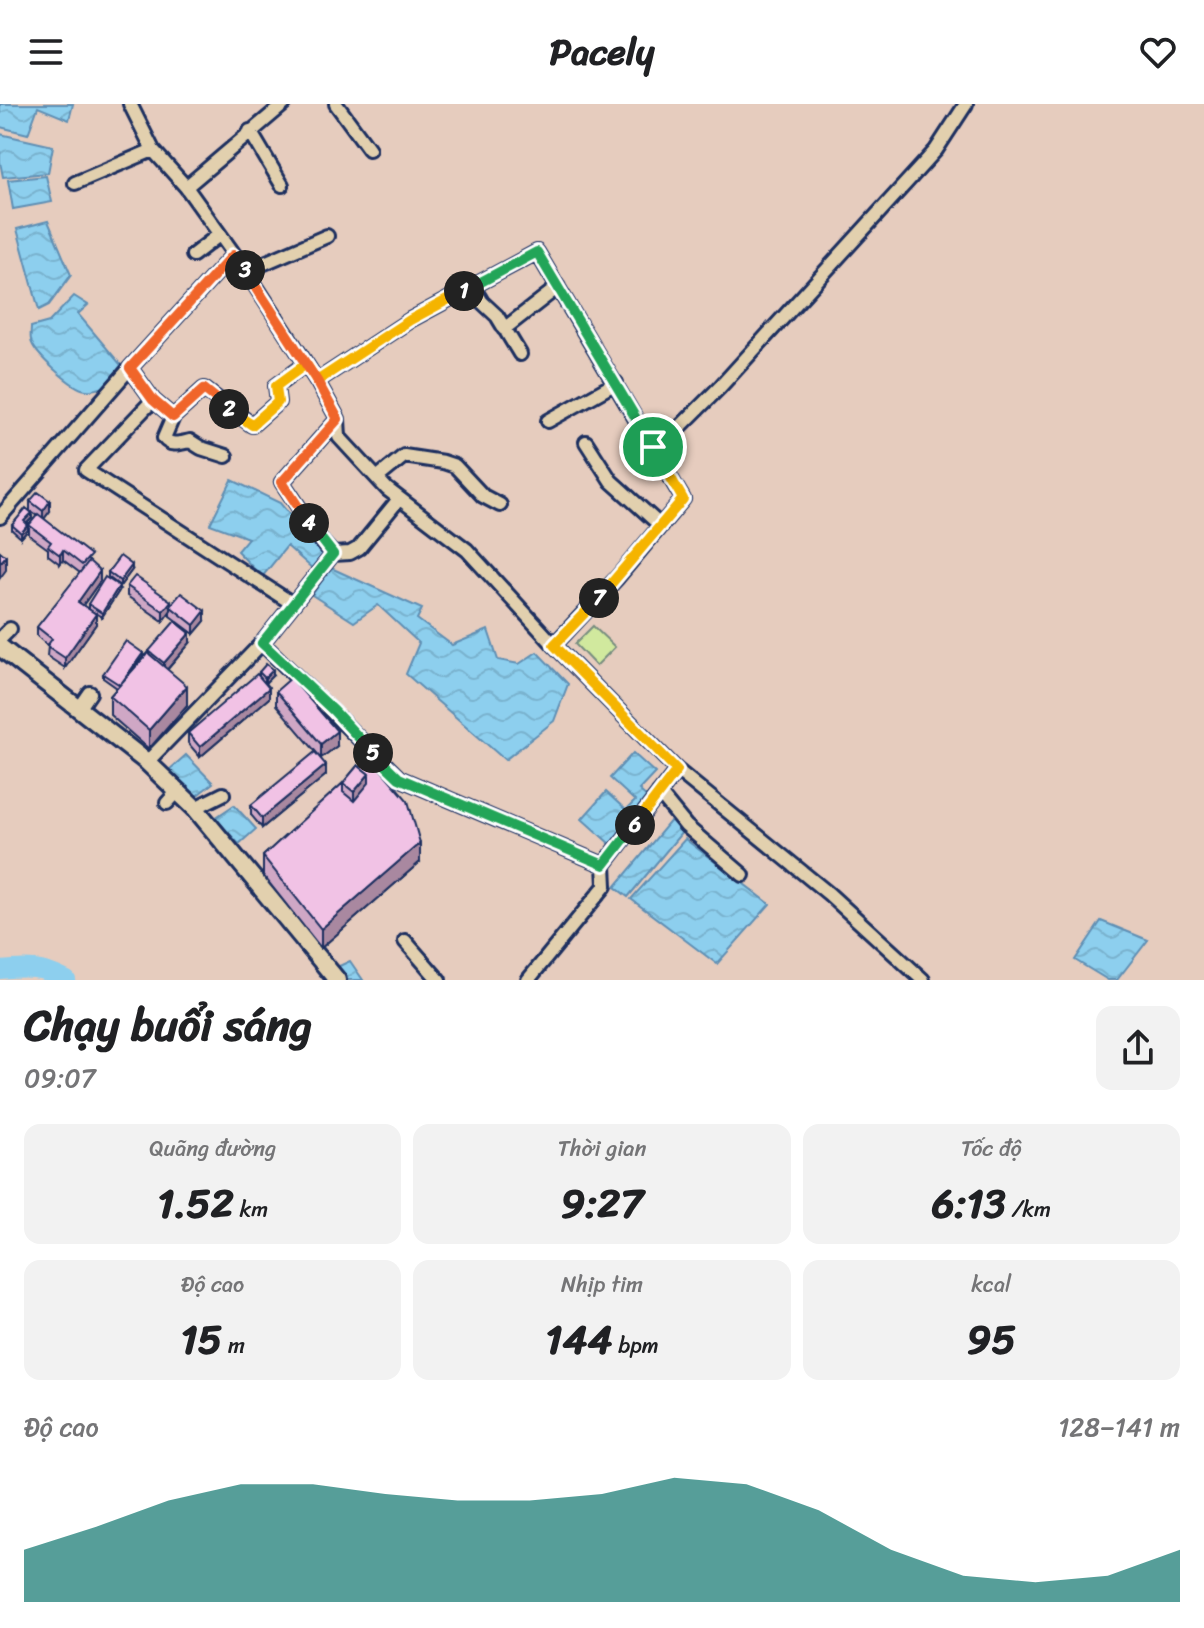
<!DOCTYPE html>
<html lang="vi">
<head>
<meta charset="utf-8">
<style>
  :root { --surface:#fff; --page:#f2f2f2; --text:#202124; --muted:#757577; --accent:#0f766e }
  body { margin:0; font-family:Sriracha,sans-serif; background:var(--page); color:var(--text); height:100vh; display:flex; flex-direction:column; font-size:30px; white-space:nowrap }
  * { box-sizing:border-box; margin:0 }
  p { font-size:26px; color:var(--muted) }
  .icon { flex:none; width:44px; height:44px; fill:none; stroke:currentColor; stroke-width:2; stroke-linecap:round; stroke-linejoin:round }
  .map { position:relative; height:876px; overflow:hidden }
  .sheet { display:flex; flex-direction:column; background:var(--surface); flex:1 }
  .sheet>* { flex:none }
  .pin { position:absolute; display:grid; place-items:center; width:68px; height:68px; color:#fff; margin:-34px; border:4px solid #fff; border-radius:50%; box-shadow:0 2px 8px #0007 }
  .km { position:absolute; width:40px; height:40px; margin:-20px; border-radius:50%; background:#222; color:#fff; font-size:22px; line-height:40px; text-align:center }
  .round { display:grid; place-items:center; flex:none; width:84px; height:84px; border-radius:16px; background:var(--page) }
  .headline { display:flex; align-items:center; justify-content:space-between; height:136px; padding:0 24px }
  h1 { font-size:44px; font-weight:700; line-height:60px }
  .stats { display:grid; grid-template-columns:repeat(3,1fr); gap:12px; height:136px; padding:8px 24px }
  .stats div { display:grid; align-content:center; border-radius:16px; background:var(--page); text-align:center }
  .stats b { font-size:40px; font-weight:700 }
  .stats small { font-size:22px; font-weight:400 }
  .stats p { font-size:22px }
  .chart { height:224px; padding:16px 24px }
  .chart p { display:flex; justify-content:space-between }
  .chart svg { width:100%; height:144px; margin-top:8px; fill:var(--accent); opacity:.7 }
  header { display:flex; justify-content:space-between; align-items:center; height:104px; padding:0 24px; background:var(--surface); font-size:36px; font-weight:700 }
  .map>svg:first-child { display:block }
  .green { fill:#d1e99e; stroke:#768c7e; stroke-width:2 }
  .water { fill:url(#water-waves); stroke:#5f8fb4; stroke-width:2 }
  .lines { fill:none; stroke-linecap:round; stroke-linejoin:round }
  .river { stroke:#8dcfee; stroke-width:18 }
  .street-casing { stroke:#1b2f5e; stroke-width:18 }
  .secondary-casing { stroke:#1b2f5e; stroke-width:22 }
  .street { stroke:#e2d0ae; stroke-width:12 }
  .secondary { stroke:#e2d0ae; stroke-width:16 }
  .wall { fill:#cfa7c5; stroke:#1b2f5e; stroke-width:2 }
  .shaded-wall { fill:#a988a0; stroke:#1b2f5e; stroke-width:2 }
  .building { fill:#f1c2e5; stroke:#1b2f5e; stroke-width:2 }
  .split-1-casing { stroke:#fff; stroke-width:16 }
  .split-2-casing { stroke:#fff; stroke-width:16 }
  .split-3-casing { stroke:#fff; stroke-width:16 }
  .split-4-casing { stroke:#fff; stroke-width:16 }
  .split-5-casing { stroke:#fff; stroke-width:16 }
  .split-6-casing { stroke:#fff; stroke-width:16 }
  .split-7-casing { stroke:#fff; stroke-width:16 }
  .split-8-casing { stroke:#fff; stroke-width:16 }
  .split-1 { stroke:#22a559; stroke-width:10 }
  .split-2 { stroke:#f5b400; stroke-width:10 }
  .split-3 { stroke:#f0652b; stroke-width:10 }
  .split-4 { stroke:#f0652b; stroke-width:10 }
  .split-5 { stroke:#22a559; stroke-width:10 }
  .split-6 { stroke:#22a559; stroke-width:10 }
  .split-7 { stroke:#f5b400; stroke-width:10 }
  .split-8 { stroke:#f5b400; stroke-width:10 }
</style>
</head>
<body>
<header><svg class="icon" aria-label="menu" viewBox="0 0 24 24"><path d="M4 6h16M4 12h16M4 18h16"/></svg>Pacely<svg class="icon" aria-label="heart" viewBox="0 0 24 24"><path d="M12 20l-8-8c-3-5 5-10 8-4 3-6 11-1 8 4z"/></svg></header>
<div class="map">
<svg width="1204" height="876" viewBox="0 0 1204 876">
  <defs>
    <pattern id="water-waves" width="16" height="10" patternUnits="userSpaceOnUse" patternTransform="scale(2)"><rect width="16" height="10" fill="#8dcfee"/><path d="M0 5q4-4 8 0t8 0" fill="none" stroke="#79b2ce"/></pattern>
  </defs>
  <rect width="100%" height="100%" fill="#e6ccbe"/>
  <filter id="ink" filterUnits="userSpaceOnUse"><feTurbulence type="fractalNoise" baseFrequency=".0125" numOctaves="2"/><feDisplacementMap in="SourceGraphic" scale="16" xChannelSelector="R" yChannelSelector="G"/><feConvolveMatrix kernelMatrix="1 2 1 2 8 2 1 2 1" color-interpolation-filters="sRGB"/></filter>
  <g filter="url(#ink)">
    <path class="green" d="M593 522 615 543 596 562 575 540Z"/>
    <path class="water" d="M0 0H73L69 16 38 3 28 30 0 23Z
      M0 30 53 42 48 69 3 73 0 58Z
      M46 72 52 98 13 105 8 76Z
      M48 117 71 171 49 201 39 206 17 125Z
      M74 192 88 201 78 210 121 261 105 283C99 284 92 287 86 286 73 285 33 249 31 236 30 232 31 227 31 223L49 218Z
      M232 376 280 399 323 451 314 466 287 442 262 473 237 447 248 434 210 420Z
      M331 464 422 505 417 515 452 541 488 526 498 556 519 560 537 548 568 580 554 617 505 656 406 570 419 539 378 501 354 518 312 491Z
      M633 649 655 669 639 686 650 696 610 740 582 715 606 688 626 706 635 697 610 674Z
      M186 651 213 679 195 693 169 666Z
      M234 701 256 725 239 740 215 714Z
      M672 715 683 727 628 793 615 783Z
      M685 735 770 800 717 860 631 795Z
      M1101 817 1148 836 1117 876H1108L1075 856Z
      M350 857 363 876H344L335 864Z"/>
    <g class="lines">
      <path class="river" d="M0 866C27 863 42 863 67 876"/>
      <defs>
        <path id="street" d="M130 0 153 46 186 83 246 167 317 277 338 315 339 333 387 385 467 446 554 541 677 666 829 790 923 876
          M336 0 369 45
          M250 27 282 81
          M75 79 153 46
          M186 83 284 0
          M193 151 219 131
          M246 167 327 132
          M473 183 482 198 497 212 520 250
          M504 225 558 183
          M130 264 153 296 173 313 204 285 252 321 278 298 276 282 306 260
          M317 277 410 216 537 148 683 395 617 474 554 541
          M153 296 86 366 293 500
          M173 313 164 334C171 343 180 339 190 337L201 344 226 352
          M338 315 282 378 322 438 333 450 350 449 359 444 399 395
          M548 317 616 279
          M586 338 611 377 661 422
          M653 343 668 335 719 284 936 46 966 0
          M377 374 404 352 443 358 455 362 483 392 500 401
          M0 413 130 264 233 151
          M0 535 10 525
          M262 539 399 674 604 761
          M79 605 90 589
          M147 658 262 539 333 450
          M659 689 686 722 743 771
          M167 699 177 688
          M195 704 223 690
          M405 837 439 876
          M528 876 605 782 604 761 677 666"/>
        <path id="secondary" d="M0 543 147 658 195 704 337 876"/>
      </defs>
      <use href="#street" class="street-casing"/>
      <use href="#secondary" class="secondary-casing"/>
      <use href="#street" class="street"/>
      <use href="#secondary" class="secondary"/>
    </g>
    <path class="wall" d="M30 397 50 407 44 415 91 459 100 477 83 501 96 520 65 564 47 552 48 542 37 532V523L80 469 63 456 60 460 48 451V445L29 431V421L37 412 30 407Z
      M32 414 27 419 28 426 21 434 12 426V421Z
      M132 466 120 482 108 473V468Z
      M127 482 171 502 205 517 194 530 170 512V506L163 517 127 492Z
      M119 487 102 513 88 505V500Z
      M190 539 167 566 187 601 149 645 110 611V592L117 584 103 574V570L149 550V547Z
      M259 568 273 571 265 579 269 594 200 653 188 639V629L259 572Z
      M276 587 337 642 321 654 276 601Z
      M358 661 420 758 321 844 263 771V752L343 679Z
      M326 671 262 724 251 711V701Z"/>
    <path class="shaded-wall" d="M50 397V407L43 416V407Z
      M32 409V414L24 422V417Z
      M28 421V426L21 434V429Z
      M63 446V456L60 460V451Z
      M6 452V466L0 474V459Z
      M132 461V466L120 482V477Z
      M100 467V477L78 508V498Z
      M119 482V487L102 513V509Z
      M171 497V506L163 517V507Z
      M205 507V517L194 530V521Z
      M96 510V520L65 564V554Z
      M190 529V539L164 569V559Z
      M143 549V553L120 581Z
      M273 566V571L265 579V574Z
      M187 582V601L149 645V626Z
      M269 584V594L200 653V643Z
      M337 627V642L321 654V640Z
      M326 661V671L262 724V714Z
      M369 670V698L354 716V688Z
      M420 739V758L321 844V825Z"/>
    <path class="building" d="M38 388 50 397 43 407 30 397Z
      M26 404 32 409 24 417 28 421 21 429 12 421Z
      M38 410 91 451 82 461 63 446 60 451 48 442 51 438 29 421Z
      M0 447 6 452 0 459Z
      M120 452 132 461 120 477 108 468Z
      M89 457 100 467 78 498 96 510 65 554 47 542 52 535 37 523Z
      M135 472 171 497 163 507 127 482Z
      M105 473 119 482 102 509 88 500Z
      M181 489 205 507 194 521 170 502Z
      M175 517 190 529 164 559 149 547Z
      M126 537 143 549 120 581 103 570Z
      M148 549 187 582 149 626 110 592Z
      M266 560 273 566 265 574 259 568Z
      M257 570 269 584 200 643 188 629Z
      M291 574 337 627 321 640 276 587Z
      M315 648 326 661 262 714 251 701Z
      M371 654 408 697 420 739 321 825 263 752 343 679V688L354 697 369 679V670L360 663Z
      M358 661 369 670 354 688 343 679Z"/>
  </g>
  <g class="lines" filter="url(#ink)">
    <defs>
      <path id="split-1" d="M464 187 537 148 653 343"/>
      <path id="split-2" d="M229 305 252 321 278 298 276 282 306 260 317 277 410 216 464 187"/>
      <path id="split-3" d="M229 305 204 285 173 313 153 296 130 264 233 151 245 166"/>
      <path id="split-4" d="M245 166 317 277 338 315 282 378 309 419"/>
      <path id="split-5" d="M309 419 333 450 262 539 334 607 373 649"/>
      <path id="split-6" d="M373 649 399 674 604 761 635 721"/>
      <path id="split-7" d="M599 494 554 541 677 666 635 721"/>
      <path id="split-8" d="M599 494 683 395 653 343"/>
    </defs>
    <use href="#split-1" class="split-1-casing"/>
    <use href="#split-2" class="split-2-casing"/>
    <use href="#split-3" class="split-3-casing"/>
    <use href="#split-4" class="split-4-casing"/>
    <use href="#split-5" class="split-5-casing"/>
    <use href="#split-6" class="split-6-casing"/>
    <use href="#split-7" class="split-7-casing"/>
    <use href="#split-8" class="split-8-casing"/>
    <use href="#split-1" class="split-1"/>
    <use href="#split-2" class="split-2"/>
    <use href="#split-3" class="split-3"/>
    <use href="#split-4" class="split-4"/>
    <use href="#split-5" class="split-5"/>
    <use href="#split-6" class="split-6"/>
    <use href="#split-7" class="split-7"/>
    <use href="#split-8" class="split-8"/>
  </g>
</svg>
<div class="pin" style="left:653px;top:343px;background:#1e9e55"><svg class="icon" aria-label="arrive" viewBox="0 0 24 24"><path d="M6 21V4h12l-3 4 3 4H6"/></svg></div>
<b class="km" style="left:464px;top:187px">1</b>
<b class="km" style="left:229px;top:305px">2</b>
<b class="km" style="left:245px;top:166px">3</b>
<b class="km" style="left:309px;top:419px">4</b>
<b class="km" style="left:373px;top:649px">5</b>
<b class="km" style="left:635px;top:721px">6</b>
<b class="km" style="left:599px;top:494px">7</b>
</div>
<section class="sheet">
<div class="headline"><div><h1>Chạy buổi sáng</h1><p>09:07</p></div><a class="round"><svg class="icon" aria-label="share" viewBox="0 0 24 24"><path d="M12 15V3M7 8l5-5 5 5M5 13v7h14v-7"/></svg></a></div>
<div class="stats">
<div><p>Quãng đường</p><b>1.52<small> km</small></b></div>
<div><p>Thời gian</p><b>9:27</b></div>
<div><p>Tốc độ</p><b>6:13<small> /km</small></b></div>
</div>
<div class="stats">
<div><p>Độ cao</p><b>15<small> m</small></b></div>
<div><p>Nhịp tim</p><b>144<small> bpm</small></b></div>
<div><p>kcal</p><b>95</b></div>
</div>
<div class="chart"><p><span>Độ cao</span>128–141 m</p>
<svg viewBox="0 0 160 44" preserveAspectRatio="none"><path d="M0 44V28L10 21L20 13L30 8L40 8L50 11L60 13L70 13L80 11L90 6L100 8L110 16L120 28L130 36L140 38L150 36L160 28V44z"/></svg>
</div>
</section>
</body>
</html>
